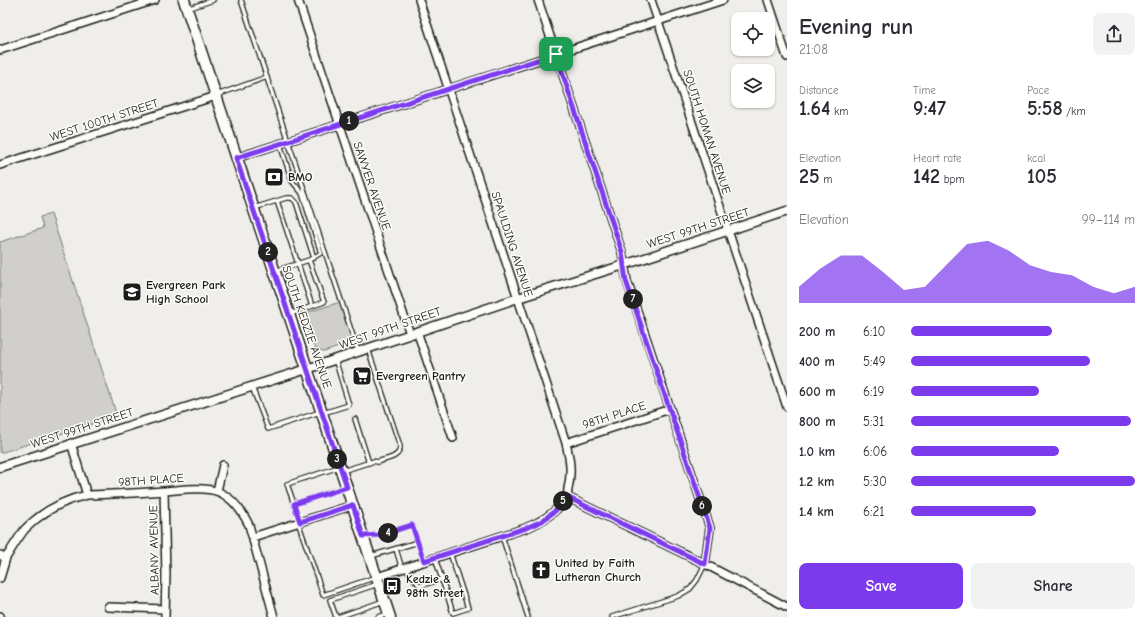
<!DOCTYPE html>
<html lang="en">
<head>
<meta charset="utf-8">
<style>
  :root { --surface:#fff; --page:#f2f2f3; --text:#2b2b33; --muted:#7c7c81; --accent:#7c3aed }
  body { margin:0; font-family:"Comic Neue",sans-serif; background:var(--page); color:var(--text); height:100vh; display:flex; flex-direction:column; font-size:15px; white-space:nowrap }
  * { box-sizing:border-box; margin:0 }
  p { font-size:13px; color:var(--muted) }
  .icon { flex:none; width:22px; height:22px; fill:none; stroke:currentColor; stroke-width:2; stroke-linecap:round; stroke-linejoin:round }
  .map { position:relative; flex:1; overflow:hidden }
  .details { display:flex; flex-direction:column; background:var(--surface); width:360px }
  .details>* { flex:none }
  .controls { position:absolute; left:731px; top:12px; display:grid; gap:8px }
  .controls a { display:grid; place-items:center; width:44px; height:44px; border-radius:8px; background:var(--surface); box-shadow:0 1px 3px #0004; font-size:20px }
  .pin { position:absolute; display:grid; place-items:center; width:34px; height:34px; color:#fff; margin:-17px; border-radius:8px; box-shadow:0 2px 6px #0006 }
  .km { position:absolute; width:20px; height:20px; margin:-10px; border-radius:50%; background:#222; color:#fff; font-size:11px; line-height:20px; text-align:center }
  .round { display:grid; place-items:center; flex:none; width:42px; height:42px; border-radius:8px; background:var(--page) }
  .summary { display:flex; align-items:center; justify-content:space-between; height:68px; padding:0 12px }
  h1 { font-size:22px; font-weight:700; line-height:30px }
  .stats { display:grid; grid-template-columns:repeat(3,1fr); gap:6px; height:68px; padding:4px 12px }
  .stats div { display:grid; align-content:center }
  .stats b { font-size:20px; font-weight:700 }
  .stats small { font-size:11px; font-weight:400 }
  .stats p { font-size:11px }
  .chart { height:112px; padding:8px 12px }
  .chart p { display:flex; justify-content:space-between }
  .chart svg { width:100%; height:72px; margin-top:4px; fill:var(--accent); opacity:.7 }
  .primary-button { display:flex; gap:8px; margin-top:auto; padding:8px 12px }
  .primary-button a { flex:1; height:46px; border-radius:8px; background:var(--accent); color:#fff; font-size:16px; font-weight:700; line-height:46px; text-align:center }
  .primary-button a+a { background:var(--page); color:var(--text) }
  ul { padding:0 12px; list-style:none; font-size:13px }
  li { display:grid; grid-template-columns:64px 48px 1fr; align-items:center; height:30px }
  li i { height:10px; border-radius:5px; background:var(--accent) }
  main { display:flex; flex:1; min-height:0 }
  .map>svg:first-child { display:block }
  .green { fill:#d0cfcc; stroke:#767674 }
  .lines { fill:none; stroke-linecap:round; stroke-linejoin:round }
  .service-casing { stroke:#1c1c1c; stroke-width:6 }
  .minor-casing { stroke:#1c1c1c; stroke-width:10 }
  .tertiary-casing { stroke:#1c1c1c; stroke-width:11 }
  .secondary-casing { stroke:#1c1c1c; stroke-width:13 }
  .service { stroke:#fdfcf7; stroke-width:3.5 }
  .minor { stroke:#fdfcf7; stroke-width:7 }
  .tertiary { stroke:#fdfcf7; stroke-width:8 }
  .secondary { stroke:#fdfcf7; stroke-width:10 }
  .route-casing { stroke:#fff; stroke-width:8 }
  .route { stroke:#7c3aed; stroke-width:5 }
  .labels { text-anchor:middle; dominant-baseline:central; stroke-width:3; stroke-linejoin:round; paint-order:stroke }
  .street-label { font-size:12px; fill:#1c1c1c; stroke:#fdfcf7 }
  .poi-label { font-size:12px; font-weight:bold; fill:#1c1c1c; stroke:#fdfcf7; text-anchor:start }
</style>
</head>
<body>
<main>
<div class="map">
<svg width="787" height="617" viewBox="0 0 787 617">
  <rect width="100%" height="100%" fill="#f0eeea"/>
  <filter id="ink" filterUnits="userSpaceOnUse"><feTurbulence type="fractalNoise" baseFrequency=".025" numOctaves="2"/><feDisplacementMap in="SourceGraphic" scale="8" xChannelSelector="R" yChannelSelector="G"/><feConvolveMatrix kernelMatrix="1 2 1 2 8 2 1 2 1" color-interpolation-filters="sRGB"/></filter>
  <g filter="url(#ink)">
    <path class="green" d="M51 214 117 416 0 453V242L43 228 40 217Z
      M340 302 353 342 324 352C312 350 310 340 307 330L311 328 306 313Z"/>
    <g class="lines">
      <defs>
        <path id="service" d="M241 0 358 351
          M187 9 213 0
          M217 95 267 77
          M277 201 312 306
          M254 208 286 198H292L296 202 314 258
          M275 271 309 260 321 253 302 193 292 181 280 144
          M290 314 324 302 309 260
          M252 387 268 429 320 412
          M323 413 349 405 335 359
          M355 419 369 463
          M339 467 287 484 294 504 346 487
          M342 471 374 461 377 462C385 459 401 458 400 446L368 349
          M294 504 300 522
          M298 522 323 595 376 577
          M365 536 381 535 412 525 424 561
          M502 536 528 617
          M396 549 402 569
          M371 556 418 542
          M435 558 453 613 468 608 450 553
          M405 568 420 586 442 579
          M336 617 330 600 378 584
          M338 617 384 601
          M378 617 388 614
          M612 617 678 596 690 589 697 580 705 564"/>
        <path id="minor" d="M298 0 410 334
          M538 0 622 252 627 281 710 528 705 564
          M651 0 787 407
          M768 0 787 57
          M0 50 155 0
          M236 158 723 0
          M0 165 216 96
          M417 331 453 438
          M71 443 87 495
          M566 443 670 409
          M164 491 166 575 165 617
          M217 491 223 465
          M567 497 705 564 787 607
          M253 537 353 505
          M0 555 6 558C12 548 18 538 25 529 42 512 64 500 87 495 112 494 138 493 164 491 179 490 204 486 219 492 233 498 242 511 249 525L274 617
          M377 577 526 528C541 522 556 513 566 498 567 496 568 492 568 489 572 472 570 460 566 443L419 0
          M0 578 6 558
          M108 607 165 609
          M0 616V617"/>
        <path id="tertiary" d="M0 467 307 369 518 298 624 265 787 211"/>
        <path id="secondary" d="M184 0 390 617"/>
      </defs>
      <use href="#service" class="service-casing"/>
      <use href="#minor" class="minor-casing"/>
      <use href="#tertiary" class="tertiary-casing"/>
      <use href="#secondary" class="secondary-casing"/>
      <use href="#service" class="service"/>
      <use href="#minor" class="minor"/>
      <use href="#tertiary" class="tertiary"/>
      <use href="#secondary" class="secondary"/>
    </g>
  </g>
  <g class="lines" filter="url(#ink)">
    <defs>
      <path id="route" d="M556 54 622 252 626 281 710 528 705 564 567 497 555 511 542 521 526 528 424 561 412 525 381 535 363 536 353 505 300 522 294 504 347 487 236 158Z"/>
    </defs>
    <use href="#route" class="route-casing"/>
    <use href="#route" class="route"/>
  </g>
  <defs>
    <symbol id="bank-square" viewBox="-11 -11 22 22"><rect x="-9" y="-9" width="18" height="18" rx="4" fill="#1c1c1c" stroke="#fdfcf7"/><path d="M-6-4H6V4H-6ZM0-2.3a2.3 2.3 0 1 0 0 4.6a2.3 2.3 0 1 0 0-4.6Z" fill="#fff"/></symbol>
    <symbol id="school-square" viewBox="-11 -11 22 22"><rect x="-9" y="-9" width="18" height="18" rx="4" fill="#1c1c1c" stroke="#fdfcf7"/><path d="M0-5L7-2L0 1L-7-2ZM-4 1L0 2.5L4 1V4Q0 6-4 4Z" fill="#fff"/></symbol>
    <symbol id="supermarket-square" viewBox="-11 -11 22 22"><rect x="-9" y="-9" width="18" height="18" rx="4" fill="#1c1c1c" stroke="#fdfcf7"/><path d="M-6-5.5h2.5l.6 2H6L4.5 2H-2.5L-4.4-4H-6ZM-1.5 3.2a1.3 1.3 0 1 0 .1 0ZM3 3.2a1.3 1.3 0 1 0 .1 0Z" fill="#fff"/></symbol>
    <symbol id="church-square" viewBox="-11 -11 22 22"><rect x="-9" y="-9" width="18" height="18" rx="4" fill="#1c1c1c" stroke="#fdfcf7"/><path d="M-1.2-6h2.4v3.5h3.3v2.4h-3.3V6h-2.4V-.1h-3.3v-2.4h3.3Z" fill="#fff"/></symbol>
    <symbol id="bus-square" viewBox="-11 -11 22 22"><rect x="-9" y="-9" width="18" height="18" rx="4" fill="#1c1c1c" stroke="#fdfcf7"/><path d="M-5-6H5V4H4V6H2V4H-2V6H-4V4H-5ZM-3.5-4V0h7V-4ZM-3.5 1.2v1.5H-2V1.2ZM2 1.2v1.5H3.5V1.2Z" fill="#fff"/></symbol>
  </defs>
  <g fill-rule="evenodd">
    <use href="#bank-square" x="263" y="166" width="22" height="22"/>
    <use href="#school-square" x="121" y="281" width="22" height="22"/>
    <use href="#supermarket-square" x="351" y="365" width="22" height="22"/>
    <use href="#church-square" x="530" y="559" width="22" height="22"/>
    <use href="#bus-square" x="381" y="575" width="22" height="22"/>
  </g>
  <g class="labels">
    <g class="street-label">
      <text transform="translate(104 120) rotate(-18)">WEST 100TH STREET</text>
      <text transform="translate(707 132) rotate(72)">SOUTH HOMAN AVENUE</text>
      <text transform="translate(372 186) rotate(71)">SAWYER AVENUE</text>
      <text transform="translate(698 228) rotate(-18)">WEST 99TH STREET</text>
      <text transform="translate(512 244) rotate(72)">SPAULDING AVENUE</text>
      <text transform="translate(307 327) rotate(71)">SOUTH KEDZIE AVENUE</text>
      <text transform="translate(390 328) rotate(-19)">WEST 99TH STREET</text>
      <text transform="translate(614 415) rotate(-18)">98TH PLACE</text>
      <text transform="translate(82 428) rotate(-18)">WEST 99TH STREET</text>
      <text transform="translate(151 480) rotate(-4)">98TH PLACE</text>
      <text transform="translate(154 550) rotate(-91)">ALBANY AVENUE</text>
    </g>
    <g class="poi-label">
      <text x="288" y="177">BMO</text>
      <text x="146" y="285">Evergreen Park<tspan x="146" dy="14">High School</tspan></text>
      <text x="376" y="376">Evergreen Pantry</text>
      <text x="555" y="563">United by Faith<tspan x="555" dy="14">Lutheran Church</tspan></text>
      <text x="406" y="579">Kedzie &amp;<tspan x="406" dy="14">98th Street</tspan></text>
    </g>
  </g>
</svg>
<div class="controls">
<a><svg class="icon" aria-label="locate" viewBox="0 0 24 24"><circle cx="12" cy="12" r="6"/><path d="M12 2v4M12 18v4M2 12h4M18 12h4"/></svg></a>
<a><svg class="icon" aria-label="layers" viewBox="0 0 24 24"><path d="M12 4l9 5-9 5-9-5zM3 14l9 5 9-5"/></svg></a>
</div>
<div class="pin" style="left:556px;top:54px;background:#1e9e55"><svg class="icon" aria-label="arrive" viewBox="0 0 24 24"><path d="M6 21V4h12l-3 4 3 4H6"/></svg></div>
<b class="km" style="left:349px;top:121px">1</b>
<b class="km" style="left:268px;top:252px">2</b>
<b class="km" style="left:337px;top:459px">3</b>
<b class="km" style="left:388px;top:533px">4</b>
<b class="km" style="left:563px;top:501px">5</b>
<b class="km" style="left:702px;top:506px">6</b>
<b class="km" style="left:633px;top:299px">7</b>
</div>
<section class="details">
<div class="summary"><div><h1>Evening run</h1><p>21:08</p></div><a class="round"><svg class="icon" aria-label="share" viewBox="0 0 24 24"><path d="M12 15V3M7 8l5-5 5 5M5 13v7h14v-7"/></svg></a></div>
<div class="stats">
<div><p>Distance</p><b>1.64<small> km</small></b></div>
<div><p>Time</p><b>9:47</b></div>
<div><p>Pace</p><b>5:58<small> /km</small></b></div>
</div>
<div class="stats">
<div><p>Elevation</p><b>25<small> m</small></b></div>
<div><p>Heart rate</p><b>142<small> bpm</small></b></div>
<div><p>kcal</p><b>105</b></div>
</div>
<div class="chart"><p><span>Elevation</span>99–114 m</p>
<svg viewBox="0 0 160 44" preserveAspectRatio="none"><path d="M0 44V34L10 23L20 15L30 15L40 25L50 36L60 34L70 21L80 8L90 6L100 12L110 21L120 25L130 27L140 34L150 38L160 34V44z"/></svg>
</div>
<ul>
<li><b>200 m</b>6:10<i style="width:63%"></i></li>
<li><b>400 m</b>5:49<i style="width:80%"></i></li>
<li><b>600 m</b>6:19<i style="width:57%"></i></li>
<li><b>800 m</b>5:31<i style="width:98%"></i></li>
<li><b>1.0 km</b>6:06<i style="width:66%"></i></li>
<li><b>1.2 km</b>5:30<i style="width:100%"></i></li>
<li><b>1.4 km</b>6:21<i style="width:56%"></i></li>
</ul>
<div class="primary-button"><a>Save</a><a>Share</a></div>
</section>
</main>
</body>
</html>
